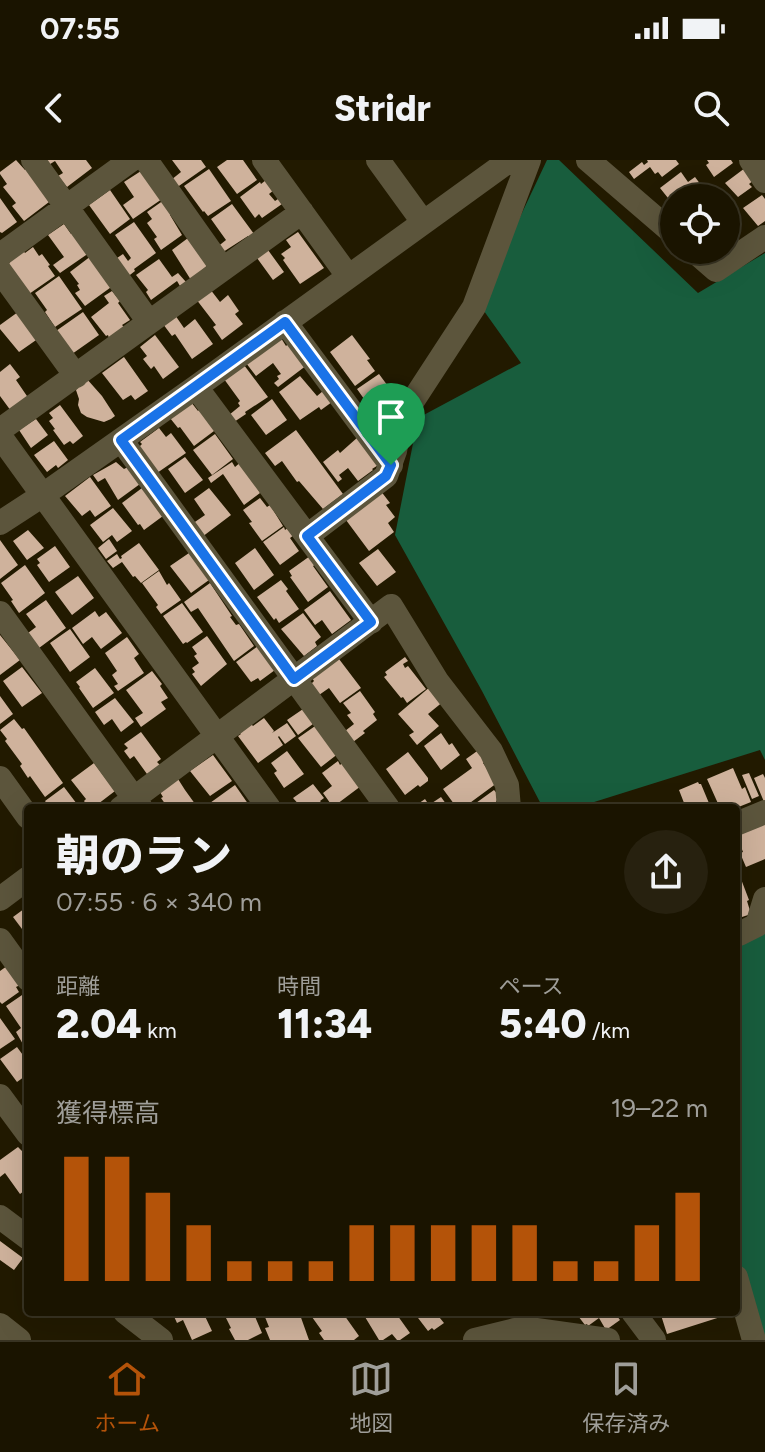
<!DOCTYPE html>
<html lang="ja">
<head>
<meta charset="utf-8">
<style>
  :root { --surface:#1a1400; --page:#27210f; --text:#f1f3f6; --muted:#9f9e99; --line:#383322; --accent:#b45309 }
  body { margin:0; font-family:Figtree,"Noto Sans JP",sans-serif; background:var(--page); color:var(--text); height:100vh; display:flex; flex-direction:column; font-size:30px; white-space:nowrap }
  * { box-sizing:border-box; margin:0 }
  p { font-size:26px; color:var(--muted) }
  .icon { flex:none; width:44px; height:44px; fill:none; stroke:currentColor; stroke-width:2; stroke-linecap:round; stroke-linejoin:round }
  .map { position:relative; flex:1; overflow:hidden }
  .panel { position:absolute; left:24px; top:644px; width:716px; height:512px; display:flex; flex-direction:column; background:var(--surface); border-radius:8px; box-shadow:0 8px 32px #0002,0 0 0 2px var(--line) }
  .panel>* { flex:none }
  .tools { position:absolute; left:660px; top:24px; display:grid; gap:16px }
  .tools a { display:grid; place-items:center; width:80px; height:80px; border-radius:50%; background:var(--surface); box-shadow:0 8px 32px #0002,0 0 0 2px var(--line); font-size:40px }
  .pin { position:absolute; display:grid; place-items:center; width:68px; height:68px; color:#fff; margin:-82px -34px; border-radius:50% 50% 50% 0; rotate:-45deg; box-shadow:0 0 8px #0007 }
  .pin .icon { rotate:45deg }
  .round { display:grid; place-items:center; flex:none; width:84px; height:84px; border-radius:42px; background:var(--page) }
  .head { display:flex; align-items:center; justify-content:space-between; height:136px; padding:0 32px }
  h1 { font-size:44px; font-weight:800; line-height:60px }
  .figures { display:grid; grid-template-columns:repeat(3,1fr); gap:12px; height:136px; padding:8px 32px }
  .figures div { display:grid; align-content:center }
  .figures b { font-size:40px; font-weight:800 }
  .figures small { font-size:22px; font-weight:400 }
  .figures p { font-size:22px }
  .chart { height:224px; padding:16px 32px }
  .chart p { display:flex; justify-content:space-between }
  .chart svg { width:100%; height:144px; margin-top:8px; stroke:var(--accent); stroke-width:6 }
  .status { display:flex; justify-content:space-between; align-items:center; height:56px; padding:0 40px; background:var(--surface); direction:ltr }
  .status svg { height:22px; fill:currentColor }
  header { display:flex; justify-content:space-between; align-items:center; height:104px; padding:0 32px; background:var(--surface); font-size:36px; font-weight:800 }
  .tabs { display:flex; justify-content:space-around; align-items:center; height:112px; border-top:2px solid var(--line); background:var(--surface); font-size:22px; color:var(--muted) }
  .tabs a { display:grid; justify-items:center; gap:4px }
  .tabs .selected { color:var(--accent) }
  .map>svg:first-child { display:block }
  .forest { fill:#185d3d }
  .building { fill:#cfb29c }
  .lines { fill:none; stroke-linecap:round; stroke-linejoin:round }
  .minor { stroke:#5c553c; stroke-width:24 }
  .route-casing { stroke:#fff; stroke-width:16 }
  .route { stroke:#1a73e8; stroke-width:10 }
</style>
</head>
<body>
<div class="status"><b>07:55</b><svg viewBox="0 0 49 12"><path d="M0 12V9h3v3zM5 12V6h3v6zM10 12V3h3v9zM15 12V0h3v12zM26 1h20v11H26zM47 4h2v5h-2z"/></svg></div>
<header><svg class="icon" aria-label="back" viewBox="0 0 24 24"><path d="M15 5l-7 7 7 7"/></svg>Stridr<svg class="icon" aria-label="search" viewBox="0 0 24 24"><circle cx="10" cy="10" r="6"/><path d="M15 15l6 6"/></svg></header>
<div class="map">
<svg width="765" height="1180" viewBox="0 0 765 1180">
  <rect width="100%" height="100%" fill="#221a00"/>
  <path class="forest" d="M547 0H559L698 133 765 93V600L760 590 575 648H543L482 531 395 375 418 258 521 203 479 144Z
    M765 770V1179L736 1092V789Z"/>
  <path class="building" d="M16 0 25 10 27 8 49 42 24 61 12 46 16 43 3 27 7 24 0 14V12Z
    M43 0H86L92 8 67 27 58 16 63 13 55 1 47 6Z
    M172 0H201L206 7 176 28 171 20 181 12Z
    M227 0H243L257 20 237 34 217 7Z
    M647 0H676L679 4 662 17 658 12 655 14 650 7 634 19 629 12 642 2 644 5 648 2Z
    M707 0H731L733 3 714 17 706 5 709 3Z
    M745 8 754 20 749 24 752 27 738 37 725 23Z
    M209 9 231 41 208 56 204 51 203 52 184 26Z
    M141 11 162 39 133 59 123 45 134 37 124 22Z
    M681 12 688 22 695 17 704 29 696 35 695 33 688 38H674V41L672 43 660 28Z
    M266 20 274 30 269 34 275 41 278 39 282 44 262 58 259 54 255 58 240 37 260 22 261 24Z
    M110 30 130 59 110 74 89 45Z
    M762 35 765 39V61L758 66 743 48Z
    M0 38 17 62 2 73 0 72Z
    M164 40 173 53 170 55 182 75 161 90 154 79 157 77 147 63 152 59 147 52Z
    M232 44 254 74 249 78 248 76 220 94 216 88 226 80 211 59Z
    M134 62 156 93 134 109 135 111 126 118 114 100 123 94 128 101 131 98 115 75Z
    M728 63 739 80 726 88V64Z
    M64 64 71 74 74 72 89 93 60 113 53 105 64 97 48 75Z
    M298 72 324 108 300 124 283 100 285 98 281 94 291 87 286 80Z
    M188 78 209 104 191 120 172 90Z
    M33 87 39 96 42 94 50 105 48 106 55 116 29 134 8 104 10 103 8 99 22 89 25 93Z
    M268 90 284 112 273 120 257 98Z
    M91 96 114 125 85 146 75 133 80 130 77 125 79 124 70 112Z
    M159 99 172 117 178 113 186 122 180 126 177 121 151 140 146 132 148 130 136 115Z
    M59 116 82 149 55 167 45 152 47 150 35 133Z
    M210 129 220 142 228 135 239 151 235 154 243 164 222 180 213 167 216 165 196 139Z
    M112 131 120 141 118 143 130 160 122 165 124 167 109 178 108 175 106 176 91 157 109 143 104 136Z
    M18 152 39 178 19 192 0 169V165Z
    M83 152 99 175 72 194 56 171Z
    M175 155 184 168 195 159 213 184 192 199 175 174 172 176 163 164Z
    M155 175 179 207 163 219 154 206 151 209 143 199 147 196 140 187Z
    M352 175 370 199 367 200 375 211 355 226 330 192Z
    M281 178 286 186 289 183 307 205 278 227 274 223 279 219 277 216 281 214 273 203 256 216 246 203Z
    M124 197 148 231 135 240 131 235 123 240 102 213Z
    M10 204 20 217 16 220 29 239 11 251 0 236V212Z
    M244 205 268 237 245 252 246 254 234 262 229 255 240 246 238 243 240 241 224 219Z
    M379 214 399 241 380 255 372 244 369 246 357 229Z
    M300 216 317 236 323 231 332 242 321 250 319 247 300 260 279 232Z
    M86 218 102 236 115 256 111 259 104 262 87 257 81 253 78 245 79 239 76 230Z
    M272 239 287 260 266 275 251 255Z
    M191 242 198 251 200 249 218 268 194 286 180 267 178 268 170 258Z
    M60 245 83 276 73 284 70 281 64 285 53 270 55 269 49 261 53 258 49 253Z
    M36 259 48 275 31 288 19 270Z
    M159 268 166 277 171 273 186 293 157 313 139 287 142 284 140 282Z
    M296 270 343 334 323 349 299 321 297 322 282 301 275 306 265 293Z
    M215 274 233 299 212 315 193 290Z
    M358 277 380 304 372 309 373 310 358 321 348 308 339 315 342 319 338 322 323 302 338 290 340 293Z
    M54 281 68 300 58 308 56 305 47 312 34 295Z
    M185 297 203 320 185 333 168 309Z
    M242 301 260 333 244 345 223 314 211 323 208 318 232 302 235 307Z
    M116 302 124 309 128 307 140 324 118 340 105 318 98 322 93 315Z
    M90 317 111 346 95 357 90 350 82 356 65 336Z
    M142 328 163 356 144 370 140 364 138 365 122 343Z
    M209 328 231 355 202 377 192 364 205 355 194 339Z
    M380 330 390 343 386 345 395 357 388 363 394 372 369 391 346 360Z
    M260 338 267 347 270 345 283 366 262 381 249 363 252 362 243 350Z
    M113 348 132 371 117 382 112 375 103 382 90 365Z
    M284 367 285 370 289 367 294 375 290 378 299 391 280 405 263 382Z
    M28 370 44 388 27 400 13 381Z
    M109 379 117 391 106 399 98 388Z
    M0 380 18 405 0 419Z
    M139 383 159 410 141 423 135 416 133 417 122 402 113 408 107 401 117 394 120 399 122 398 121 396Z
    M55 386 70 407 49 422 37 405 40 403 37 399Z
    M255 388 274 415 254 430 235 403Z
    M378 389 396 412 377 426 359 403Z
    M189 393 209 420 191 433 170 406Z
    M310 396 316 404 313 406 328 427 308 442 290 417 292 416 289 411Z
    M25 405 45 433 19 453 11 441 13 440 1 423Z
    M159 411 167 425 169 423 181 440 161 454 156 447 158 445 142 423Z
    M78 416 94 438 72 455 55 432Z
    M281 420 288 429 286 431 299 449 279 463 276 458 274 460 257 437Z
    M210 423 232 456 230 457 236 465 239 464 254 486 234 501 198 448 191 452 184 442Z
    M330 431 351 460 332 474 322 460 315 465 304 450Z
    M46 440 66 468 39 488 28 473 36 467 26 454Z
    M182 443 203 472 187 483 186 482 183 484 163 456Z
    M95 451 99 457 106 452 122 473 101 489 92 477 83 484 72 468Z
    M303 453 321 477 315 482 317 486 304 496 281 469Z
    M70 469 90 497 70 512 50 483Z
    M0 475 20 500 0 515Z
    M207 476 227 504 201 526 192 514 195 512 192 508 199 503 194 496 197 494 192 487Z
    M127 477 139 494 134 498 144 513 118 531 114 526 118 524 112 515 117 511 105 493Z
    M258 486 275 510 260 521 258 518 251 522 236 502Z
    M405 497 408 501 403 504 405 508 408 506 426 529 407 543 403 537 401 538 384 517 387 515 385 512Z
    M339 499 361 528 340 543 329 528 319 535 311 524 314 521 312 518Z
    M22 507 42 533 22 547 3 521Z
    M95 508 114 533 93 548 79 528 80 527 76 522Z
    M152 511 162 524 160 526 168 538 161 542 166 549 141 567 135 558 143 553 126 530Z
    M431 526 444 541 428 554 439 566 417 585 409 575 414 572 398 554Z
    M360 531 375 552 373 554 377 560 363 571 365 573 353 582 345 571 354 564 347 555 351 553 343 543Z
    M0 536 13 554 0 564Z
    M115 538 134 562 121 572 112 559 104 565 95 552Z
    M306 547 317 561 298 575 287 560Z
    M264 558 274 571 272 573 287 563 296 576 285 584 279 576 278 577 283 585 258 603 238 576 241 574 238 571 249 562 253 566Z
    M14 559 22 569 24 568 63 623 45 637 30 616 28 618 20 606 22 604 5 581 7 579 0 570Z
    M318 564 339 593 321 607 298 578Z
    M141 572 161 599 157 602 160 605 147 614 134 596 130 599 124 591 128 588 124 584Z
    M441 573 449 585 452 583 460 595 441 610 424 586Z
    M480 589 488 599 483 603 497 623 463 648H457L443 629 472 608 466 599Z
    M287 591 304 614 284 628 274 613 277 611 271 603Z
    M408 592 428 618V621L420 627 418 625 405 635 386 609Z
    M213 595 232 621 210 636 190 611Z
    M338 601 340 605 343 602 361 626 333 647 323 633 332 626 322 613Z
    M94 603 115 631 98 644 99 646 97 648H89L84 641 86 639 71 620Z
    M733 608 742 629 745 627 751 642 736 648H720L707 619Z
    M749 613 759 636 752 639 742 615Z
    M763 614 765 618V644L754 618Z
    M178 619 185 630 198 648H168L161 638 163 637 160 632Z
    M698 622 699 624H701L711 648H686L679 630Z
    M313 624 324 638 320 641 326 648H302L293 638Z
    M235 625 251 648H203Z
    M64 627 80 648H50L45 641Z
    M494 630 501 638 496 641 498 645 494 648H469Z
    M441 637 449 648H412L425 639 429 645Z
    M765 664V699L746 707 740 693 743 692 736 674Z
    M741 719 749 740 747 741 751 754 736 759V721Z
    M28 746V777L13 757Z
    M7 806 20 825 16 827 19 832 2 844 0 842V811Z
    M25 833 28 837V893L16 872 21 868 6 846Z
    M0 858 15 879 0 889Z
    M17 887 28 902V914L17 922 0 899Z
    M18 987 28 997V1028L20 1034 5 1013 0 1017V1000Z
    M0 1081 23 1098 14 1110 0 1100Z
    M172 1152H203L212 1171 192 1180 183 1160 177 1163Z
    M223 1152H253L262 1173 248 1180H235L229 1169 231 1168Z
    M277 1152H299L309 1180H270L265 1168 269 1167 265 1157Z
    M318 1152H342L359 1176 354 1180H324L319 1173 322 1171 312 1157Z
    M362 1152H395L410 1173 400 1180H397L392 1174 383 1180H379Z
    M418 1152H435L444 1163 434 1170 432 1168 428 1171 415 1154Z
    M575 1152H614L620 1160 606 1170 599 1158 588 1166 587 1164 585 1165Z
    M660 1152H733V1153L667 1174Z"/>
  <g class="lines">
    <path class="minor" d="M33 0 149 162
      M146 0 223 109
      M264 0 348 116
      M378 0 423 62
      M588 0 674 74
      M751 0 765 21
      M693 90 716 110 765 77
      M0 95 131 0
      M0 111 76 216
      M285 162 391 305
      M196 227 371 462
      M0 270 302 52
      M0 276 269 648
      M121 280 388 648
      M0 363 43 335 196 227 510 0
      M307 376 386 316 395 291 401 259 474 147 529 0
      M0 453 141 648
      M0 618 28 657
      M121 648 391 446 437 521 491 591 507 625 509 648
      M736 664 765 652
      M0 739 28 718
      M736 773 739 774 757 765 765 739
      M0 780 28 819
      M0 936 28 974
      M0 1057 28 1078
      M736 1117 754 1180
      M125 1152 161 1180
      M633 1152 654 1180
      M0 1165 19 1180
      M475 1180 515 1170 529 1169 608 1180"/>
  </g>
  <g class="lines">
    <defs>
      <path id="route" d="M285 162 391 305 386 316 307 376 371 462 294 519 121 280Z"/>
    </defs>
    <use href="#route" class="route-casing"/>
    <use href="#route" class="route"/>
  </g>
</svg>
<div class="tools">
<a><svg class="icon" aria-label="locate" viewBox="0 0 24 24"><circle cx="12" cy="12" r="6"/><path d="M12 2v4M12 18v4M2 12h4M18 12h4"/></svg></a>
</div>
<div class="pin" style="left:391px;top:305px;background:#1e9e55"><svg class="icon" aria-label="arrive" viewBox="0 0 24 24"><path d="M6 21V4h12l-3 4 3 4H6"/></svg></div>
<section class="panel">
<div class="head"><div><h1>朝のラン</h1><p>07:55 · 6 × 340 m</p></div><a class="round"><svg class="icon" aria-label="share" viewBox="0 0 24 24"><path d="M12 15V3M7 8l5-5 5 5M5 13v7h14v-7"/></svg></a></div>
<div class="figures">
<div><p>距離</p><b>2.04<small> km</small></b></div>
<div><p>時間</p><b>11:34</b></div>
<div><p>ペース</p><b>5:40<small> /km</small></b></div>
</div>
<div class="chart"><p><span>獲得標高</span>19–22 m</p>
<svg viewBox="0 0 160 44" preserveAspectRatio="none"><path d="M5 44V6M15 44V6M25 44V17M35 44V27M45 44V38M55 44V38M65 44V38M75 44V27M85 44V27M95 44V27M105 44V27M115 44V27M125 44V38M135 44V38M145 44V27M155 44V17"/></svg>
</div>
</section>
</div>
<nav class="tabs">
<a class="selected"><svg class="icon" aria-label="home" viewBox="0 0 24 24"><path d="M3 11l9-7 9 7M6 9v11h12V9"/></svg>ホーム</a>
<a><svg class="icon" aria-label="map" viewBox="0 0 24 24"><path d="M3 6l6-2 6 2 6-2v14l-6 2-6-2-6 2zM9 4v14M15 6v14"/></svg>地図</a>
<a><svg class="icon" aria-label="saved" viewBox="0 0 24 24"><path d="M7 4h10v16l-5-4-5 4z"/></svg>保存済み</a>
</nav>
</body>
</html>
